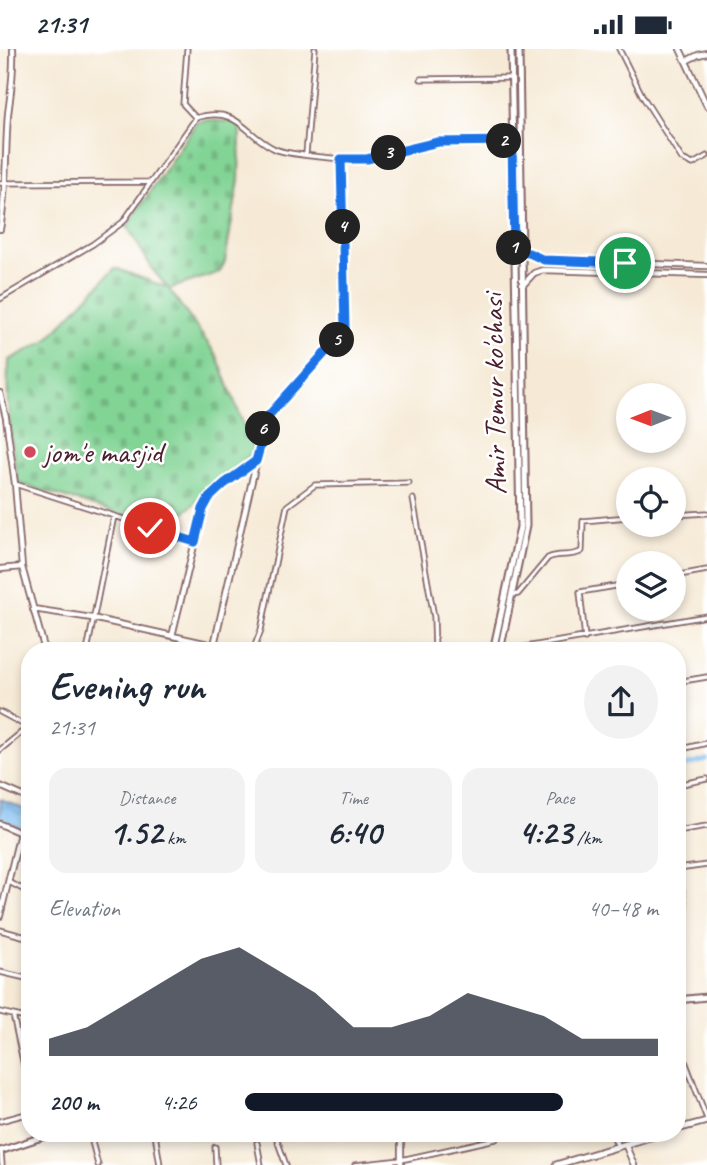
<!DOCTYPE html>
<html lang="en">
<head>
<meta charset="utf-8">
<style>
  :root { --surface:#fff; --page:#f2f2f3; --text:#1f2937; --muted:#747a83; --accent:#111827 }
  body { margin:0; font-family:Caveat,sans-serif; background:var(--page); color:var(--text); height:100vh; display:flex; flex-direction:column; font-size:26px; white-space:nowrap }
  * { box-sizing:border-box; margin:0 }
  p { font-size:23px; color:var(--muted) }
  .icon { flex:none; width:38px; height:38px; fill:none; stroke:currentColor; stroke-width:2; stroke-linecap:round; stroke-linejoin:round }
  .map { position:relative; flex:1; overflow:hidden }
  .drawer { position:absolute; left:21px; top:593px; width:665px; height:500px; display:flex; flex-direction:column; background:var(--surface); border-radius:28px; box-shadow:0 4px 10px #0003 }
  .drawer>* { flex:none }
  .needle { width:46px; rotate:269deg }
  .controls { position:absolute; left:616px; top:334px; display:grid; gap:14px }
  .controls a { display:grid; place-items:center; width:70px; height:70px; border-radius:50%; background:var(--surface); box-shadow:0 4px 10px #0003; font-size:35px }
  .pin { position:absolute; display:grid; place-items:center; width:60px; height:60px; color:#fff; margin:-30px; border:4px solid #fff; border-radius:50%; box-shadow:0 2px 7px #0007 }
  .km { position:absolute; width:35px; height:35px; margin:-18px; border-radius:50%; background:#222; color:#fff; font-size:19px; line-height:35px; text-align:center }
  .round { display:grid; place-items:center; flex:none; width:74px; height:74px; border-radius:37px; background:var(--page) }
  .summary { display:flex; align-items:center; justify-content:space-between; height:119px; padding:0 28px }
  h1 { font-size:38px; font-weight:800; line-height:52px }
  .figures { display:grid; grid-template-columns:repeat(3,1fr); gap:10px; height:119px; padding:7px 28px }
  .figures div { display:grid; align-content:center; border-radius:18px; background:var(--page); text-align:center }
  .figures b { font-size:35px; font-weight:800 }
  .figures small { font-size:19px; font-weight:400 }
  .figures p { font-size:19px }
  .chart { height:196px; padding:14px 28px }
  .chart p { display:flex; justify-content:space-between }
  .chart svg { width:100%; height:126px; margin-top:7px; fill:var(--accent); opacity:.7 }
  ul { padding:0 28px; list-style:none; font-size:23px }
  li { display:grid; grid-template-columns:112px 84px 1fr; align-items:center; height:52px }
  li i { height:18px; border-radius:9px; background:var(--accent) }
  .status { display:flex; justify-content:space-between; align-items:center; height:49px; padding:0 35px; background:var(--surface); direction:ltr }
  .status svg { height:19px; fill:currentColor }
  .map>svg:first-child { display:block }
  .cemetery { fill:url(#cemetery-stones); stroke:#667a60; stroke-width:2 }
  .water { fill:url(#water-waves); stroke:#626e8d; stroke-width:2 }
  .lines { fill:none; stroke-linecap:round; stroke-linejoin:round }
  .canal { stroke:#79bcef; stroke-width:4.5 }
  .minor-casing { stroke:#866667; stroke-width:7 }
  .tertiary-casing { stroke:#866667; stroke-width:8 }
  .secondary-casing { stroke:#866667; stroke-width:9 }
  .primary-casing { stroke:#866667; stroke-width:9 }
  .minor { stroke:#fff; stroke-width:3.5 }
  .tertiary { stroke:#fff; stroke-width:4.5 }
  .secondary { stroke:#fff; stroke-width:5 }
  .primary { stroke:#fff; stroke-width:5 }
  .route-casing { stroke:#fff; stroke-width:14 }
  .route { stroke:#1a73e8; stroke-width:9 }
  .poi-dot { fill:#d1495b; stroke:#fff; stroke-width:2.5 }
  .labels { text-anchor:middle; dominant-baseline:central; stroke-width:5; stroke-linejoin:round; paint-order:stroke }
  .street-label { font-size:30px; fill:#4a1f2b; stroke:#fff }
  .poi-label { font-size:30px; fill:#4a1f2b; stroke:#fff; text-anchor:start }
</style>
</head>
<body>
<div class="status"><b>21:31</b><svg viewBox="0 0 49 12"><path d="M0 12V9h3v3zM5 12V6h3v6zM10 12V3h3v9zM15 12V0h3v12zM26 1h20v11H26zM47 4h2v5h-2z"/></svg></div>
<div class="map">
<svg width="707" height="1116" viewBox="0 0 707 1116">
  <defs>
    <pattern id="cemetery-stones" width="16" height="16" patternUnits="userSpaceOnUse" patternTransform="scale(1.75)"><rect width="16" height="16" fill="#82d495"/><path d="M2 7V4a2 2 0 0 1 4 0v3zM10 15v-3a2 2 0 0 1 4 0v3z" fill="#72b681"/></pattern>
    <pattern id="water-waves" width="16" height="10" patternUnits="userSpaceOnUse" patternTransform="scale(1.75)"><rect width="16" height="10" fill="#79bcef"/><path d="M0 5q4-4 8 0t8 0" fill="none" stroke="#6aa1cd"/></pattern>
  </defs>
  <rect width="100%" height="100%" fill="#fff"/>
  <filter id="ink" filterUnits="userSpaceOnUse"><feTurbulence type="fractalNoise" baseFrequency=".0143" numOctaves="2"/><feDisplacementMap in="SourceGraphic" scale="14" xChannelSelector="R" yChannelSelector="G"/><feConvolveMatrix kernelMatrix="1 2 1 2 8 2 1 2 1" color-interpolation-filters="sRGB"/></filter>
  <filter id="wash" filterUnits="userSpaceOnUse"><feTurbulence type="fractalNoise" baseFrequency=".00686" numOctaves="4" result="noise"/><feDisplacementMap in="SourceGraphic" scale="28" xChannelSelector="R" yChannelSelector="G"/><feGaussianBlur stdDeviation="1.57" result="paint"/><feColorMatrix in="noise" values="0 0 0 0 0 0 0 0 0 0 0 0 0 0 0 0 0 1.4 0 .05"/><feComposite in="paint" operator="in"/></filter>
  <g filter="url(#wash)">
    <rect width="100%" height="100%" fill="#f6ead6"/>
    <path class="cemetery" d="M205 71 236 73 240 76 239 131 225 212 220 223 169 240 217 307 254 403 166 479 18 434C12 392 4 353 9 311L46 292 115 219 168 239 153 221 127 177 197 73Z"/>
    <path class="water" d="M0 750 30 763V783L0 770Z"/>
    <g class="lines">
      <path class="canal" d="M677 719 707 711"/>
    </g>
  </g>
  <g filter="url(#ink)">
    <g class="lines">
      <defs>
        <path id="minor" d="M187 0 183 55 196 69
          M619 0 643 48 682 110 693 115 707 107
          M421 30 511 29
          M306 105 315 0
          M0 134 150 133
          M0 250 93 195 123 173 196 69C239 56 244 86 275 100 287 106 325 108 341 110
          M15 435 195 493
          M413 450 434 568 435 602
          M674 466 707 464
          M674 527 707 521
          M512 546 518 545 548 509C559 503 572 509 582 502L583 472 628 468
          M585 589 580 543 628 535
          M87 602 114 467
          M242 602 254 599 261 581 287 457 315 436 409 434
          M502 602 707 567
          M677 633 707 628
          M0 663 28 678
          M0 701 28 678
          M677 701 707 694
          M677 736 707 730
          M677 782 707 777
          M678 820 685 857
          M678 820 707 816
          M9 833 30 844
          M0 881 30 889
          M0 923 30 930
          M0 963 30 970
          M13 966 30 1045
          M677 991 707 1070
          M0 1072 30 1064
          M90 1085 98 1116
          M155 1085 160 1116
          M275 1085 286 1116
          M318 1086V1085
          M257 1094 261 1116
          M215 1098 216 1116
          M1 1102 2 1116
          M355 1116 401 1111 496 1090 499 1085"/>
        <path id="tertiary" d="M680 0 707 57
          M686 12 698 6 707 4
          M0 180C7 142 5 104 8 65 11 41 14 25 13 0
          M521 203 529 204 544 211 707 217
          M523 236 534 224 543 221 707 226
          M0 344 6 369 15 435 22 518 45 602
          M0 520 22 518
          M33 560 92 569 240 602
          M172 587 203 460C216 439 236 426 255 412
          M214 596 266 371 340 287 345 279 341 110H367L438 93 520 91
          M0 737 30 750
          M0 775 30 788
          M0 867 20 784
          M401 1085V1116
          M613 1085 618 1097
          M625 1095 634 1116"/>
        <path id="secondary" d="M493 602 520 478 511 0
          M500 602 526 477 519 0
          M677 951 707 948
          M0 1102 51 1085"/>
        <path id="primary" d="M677 1080 707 1072
          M556 1116 660 1085"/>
      </defs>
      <use href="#minor" class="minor-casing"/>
      <use href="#tertiary" class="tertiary-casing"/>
      <use href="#secondary" class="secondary-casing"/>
      <use href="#primary" class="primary-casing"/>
      <use href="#minor" class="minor"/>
      <use href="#tertiary" class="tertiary"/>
      <use href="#secondary" class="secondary"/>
      <use href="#primary" class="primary"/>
    </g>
  </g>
  <g class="lines" filter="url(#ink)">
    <defs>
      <path id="route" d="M150 479 195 493 203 460 209 449 224 435 256 412 269 366 340 287 345 279 341 110H367L438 93 512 92 514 203 529 204 544 211 625 214"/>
    </defs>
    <use href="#route" class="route-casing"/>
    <use href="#route" class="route"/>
  </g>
  <circle class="poi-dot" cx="30" cy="403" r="7"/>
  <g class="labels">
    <g class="street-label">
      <text transform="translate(494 345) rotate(-91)">Amir Temur ko'chasi</text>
    </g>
    <g class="poi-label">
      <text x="44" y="403">jom'e masjid</text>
    </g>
  </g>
</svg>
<div class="controls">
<a><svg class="needle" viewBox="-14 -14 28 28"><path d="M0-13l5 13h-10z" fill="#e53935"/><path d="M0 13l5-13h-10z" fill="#747a83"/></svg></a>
<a><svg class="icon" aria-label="locate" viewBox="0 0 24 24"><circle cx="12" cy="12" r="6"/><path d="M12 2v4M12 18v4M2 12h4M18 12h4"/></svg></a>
<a><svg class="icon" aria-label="layers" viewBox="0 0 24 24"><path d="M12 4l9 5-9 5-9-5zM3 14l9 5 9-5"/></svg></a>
</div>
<div class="pin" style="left:625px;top:214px;background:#1e9e55"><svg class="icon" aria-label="arrive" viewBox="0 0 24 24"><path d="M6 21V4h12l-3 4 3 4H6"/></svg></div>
<div class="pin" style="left:150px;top:479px;background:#d93025"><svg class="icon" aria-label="check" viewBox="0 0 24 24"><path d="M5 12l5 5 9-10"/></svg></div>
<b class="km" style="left:514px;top:199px">1</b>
<b class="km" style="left:504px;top:92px">2</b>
<b class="km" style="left:389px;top:104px">3</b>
<b class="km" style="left:343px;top:178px">4</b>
<b class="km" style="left:337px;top:291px">5</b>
<b class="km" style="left:263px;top:380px">6</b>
<section class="drawer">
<div class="summary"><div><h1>Evening run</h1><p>21:31</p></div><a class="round"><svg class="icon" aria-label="share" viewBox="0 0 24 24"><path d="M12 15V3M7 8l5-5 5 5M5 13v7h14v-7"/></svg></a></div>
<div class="figures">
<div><p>Distance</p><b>1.52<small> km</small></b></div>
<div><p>Time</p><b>6:40</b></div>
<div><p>Pace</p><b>4:23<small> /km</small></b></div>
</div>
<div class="chart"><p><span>Elevation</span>40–48 m</p>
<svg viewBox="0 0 160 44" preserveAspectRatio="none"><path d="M0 44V38L10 34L20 26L30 18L40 10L50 6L60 14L70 22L80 34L90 34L100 30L110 22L120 26L130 30L140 38L150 38L160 38V44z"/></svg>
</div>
<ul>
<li><b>200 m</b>4:26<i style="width:77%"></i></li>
</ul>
</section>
</div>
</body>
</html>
